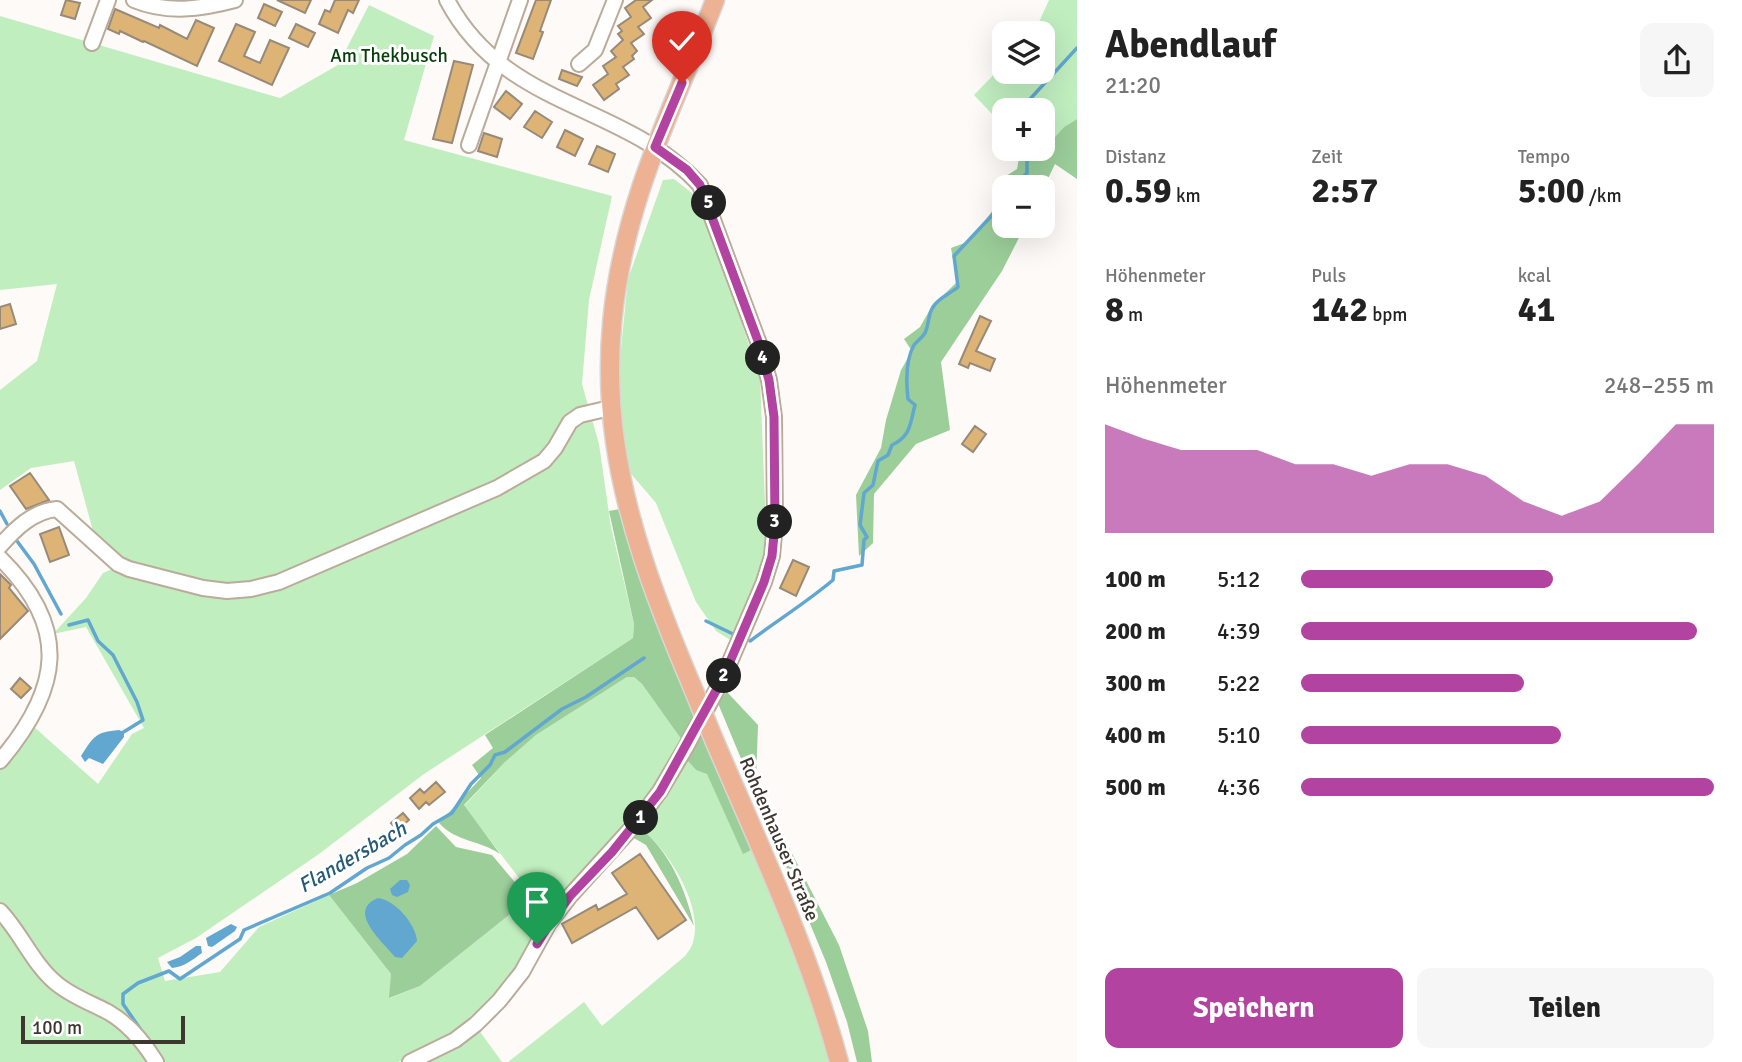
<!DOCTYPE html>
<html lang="de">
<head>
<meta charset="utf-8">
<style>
  :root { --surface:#fff; --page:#f6f6f6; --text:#222; --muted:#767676; --accent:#b343a0 }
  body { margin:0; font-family:Signika,sans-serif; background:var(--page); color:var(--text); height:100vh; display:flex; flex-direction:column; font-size:26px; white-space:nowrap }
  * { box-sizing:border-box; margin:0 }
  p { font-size:23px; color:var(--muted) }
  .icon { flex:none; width:38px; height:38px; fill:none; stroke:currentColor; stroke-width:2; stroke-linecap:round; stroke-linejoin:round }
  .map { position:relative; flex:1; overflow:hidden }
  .sheet { display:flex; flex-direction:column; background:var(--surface); width:665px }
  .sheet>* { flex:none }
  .buttons { position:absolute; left:992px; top:21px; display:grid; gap:14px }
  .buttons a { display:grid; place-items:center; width:63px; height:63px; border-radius:14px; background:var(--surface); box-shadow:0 7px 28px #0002; font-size:35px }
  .scale { position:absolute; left:21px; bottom:18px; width:164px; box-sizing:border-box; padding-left:7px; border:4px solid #3e3730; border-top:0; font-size:19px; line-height:24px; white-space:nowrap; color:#3e3730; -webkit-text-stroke:5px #fff; paint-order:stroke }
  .pin { position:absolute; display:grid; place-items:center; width:60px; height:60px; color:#fff; margin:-72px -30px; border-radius:50% 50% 50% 0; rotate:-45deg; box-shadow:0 0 7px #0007 }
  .pin .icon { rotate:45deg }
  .km { position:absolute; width:35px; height:35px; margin:-18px; border-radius:50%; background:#222; color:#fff; font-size:19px; line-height:35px; text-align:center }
  .round { display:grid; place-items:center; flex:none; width:74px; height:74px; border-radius:14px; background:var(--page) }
  .head { display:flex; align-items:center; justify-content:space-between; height:119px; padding:0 28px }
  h1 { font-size:38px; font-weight:700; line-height:52px }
  .stats { display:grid; grid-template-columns:repeat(3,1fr); gap:10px; height:119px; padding:7px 28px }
  .stats div { display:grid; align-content:center }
  .stats b { font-size:35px; font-weight:700 }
  .stats small { font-size:19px; font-weight:400 }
  .stats p { font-size:19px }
  .chart { height:196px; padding:14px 28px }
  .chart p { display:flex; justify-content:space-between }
  .chart svg { width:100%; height:126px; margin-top:7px; fill:var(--accent); opacity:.7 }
  .action { display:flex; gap:14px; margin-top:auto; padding:14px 28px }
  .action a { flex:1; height:80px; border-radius:14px; background:var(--accent); color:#fff; font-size:28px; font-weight:700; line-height:80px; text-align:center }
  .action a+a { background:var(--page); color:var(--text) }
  ul { padding:0 28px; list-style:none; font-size:23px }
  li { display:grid; grid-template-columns:112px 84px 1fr; align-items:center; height:52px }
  li i { height:18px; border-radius:9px; background:var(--accent) }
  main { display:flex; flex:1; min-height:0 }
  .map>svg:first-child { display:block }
  .green { fill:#c0eebf }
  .forest { fill:#9bce99 }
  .water { fill:#61a7cf }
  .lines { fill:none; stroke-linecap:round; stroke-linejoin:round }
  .stream { stroke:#61a7cf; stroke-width:3.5 }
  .building { fill:#ddb376; stroke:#978a79; stroke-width:2 }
  .minor-casing { stroke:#bbab9a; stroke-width:18 }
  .major-casing { stroke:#d8d7d6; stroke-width:21 }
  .minor { stroke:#fff; stroke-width:14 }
  .major { stroke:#ecb293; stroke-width:18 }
  .major-bridge-casing { stroke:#d8d7d6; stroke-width:21; stroke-linecap:butt }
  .major-bridge { stroke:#ecb293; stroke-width:18 }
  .route-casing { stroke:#fff; stroke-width:14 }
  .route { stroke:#b343a0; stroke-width:9 }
  .labels { text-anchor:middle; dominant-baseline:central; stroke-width:6; stroke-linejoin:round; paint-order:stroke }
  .park-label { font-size:19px; fill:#063e0a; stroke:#fff }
  .street-label { font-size:19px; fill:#3e3730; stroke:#fff }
  .water-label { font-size:21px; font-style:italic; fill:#265b78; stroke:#fff }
</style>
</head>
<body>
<main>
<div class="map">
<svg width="1077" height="1062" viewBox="0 0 1077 1062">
  <rect width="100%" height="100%" fill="#fefaf7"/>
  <path class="green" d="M1049 0H1077V119L1064 127 1048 146 1043 141V110H1004V116L993 115 974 95 1004 64V72H1043V33H1034Z
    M369 5 434 36 404 140 612 196 589 300 582 384 599 444 611 527 634 624 633 638 424 774 319 854 196 938 158 958 165 981 220 972 259 927 329 895 391 974 390 998 420 986 529 899 545 921C535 938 526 957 515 974 486 1015 444 1044 398 1062H160L136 1028 65 984 49 967 11 912 0 902V766L33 726 98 784 132 734 144 728 86 627 53 634 86 598 103 573 115 568 150 583 181 589 126 563 93 531 74 461 31 468 0 490V390L37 361 57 284 0 290V16L280 98 338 65Z
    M674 179 701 200 760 378 767 552 735 643 716 631 696 602 656 503 626 468 618 378 628 279 663 180Z
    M627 677H634L642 684 684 743 635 820 550 913 545 912 464 806 505 762 536 735Z
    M686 759 696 770 707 773 743 853 753 849 787 927 833 1062H508L584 1002 602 1026 685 956C688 952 692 947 693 942 704 906 668 849 640 828Z
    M0 918 24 951 127 1031 148 1062H0Z
    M478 1029 502 1062H423Z"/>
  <path class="forest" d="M1077 119V179L1055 164 1043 189 1005 187 1006 176 1017 169 1020 153 1018 149H1043V141L1048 145 1064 127Z
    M1004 195V226H1025L1002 271 941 362 950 430 916 444 874 494 873 543 859 556 856 495 881 448 886 420 901 370 912 351 904 339 920 327 932 306 957 282 951 248 970 241Z
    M620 509 697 719 684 743 642 684 634 677H627L536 735 505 762 464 805 500 854C480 840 456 842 439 823L481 778 472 765 493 748 485 735 633 638 634 624 609 511Z
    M727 692 758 725 756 783 839 945 868 1031 872 1062H857L847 1022 826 962 717 701Z
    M701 732 753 849 743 854 707 774 696 770 686 759Z
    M436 826 456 847 492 855 529 899 420 986 389 998 391 974 329 895 357 883 407 854Z
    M640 828C669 850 686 890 694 926L646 845 632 837Z"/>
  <path class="water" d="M119 730 124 732V737L103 764 89 758 85 762 81 756C93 737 95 732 119 730Z
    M400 880H407L410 885 408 892 397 897 392 895 390 889Z
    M378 898C395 900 416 924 417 941L402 958 395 957C382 941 346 911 378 898Z
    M231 924 237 927 235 931 212 947 208 946 206 938Z
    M196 946H201L202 953C192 960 184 967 172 968L167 962 180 957Z"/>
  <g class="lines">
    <path class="stream" d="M1020 110 1077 48
      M1012 187 1027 173V159L1023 149
      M0 511 7 524
      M17 541 34 564 61 614
      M706 621 733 634
      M69 625 88 620 98 641 113 655 137 702 143 720 122 733
      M750 641C778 620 807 602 833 580L834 571 862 565 864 540 867 537 860 525 864 493 873 485 878 461 888 455 892 445C911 436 910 424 915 405L908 399C906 382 905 361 914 345 917 341 922 338 925 333 929 325 928 314 933 307 939 297 950 294 958 287L954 256 997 210 1000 199 1004 195
      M143 1033 123 1004V994L138 983 169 971 180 979 240 939 244 930 330 893 367 868 389 858 405 845 421 835 433 824 452 813 471 784 490 765 495 755 505 752 562 709 586 697 644 658"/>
  </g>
  <path class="building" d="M66 0 80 3 75 19 61 15Z
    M277 0H311L305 13Z
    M335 0H359L353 13 348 10 338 33 319 24 325 10 330 12Z
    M536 0H551L540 31 543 32 533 59 516 53Z
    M636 0H652L643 7 651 18 638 27 644 34 631 43 637 51 632 56 634 59 623 67 629 75 616 84 619 89 604 100 593 85 608 74 603 66 616 57 611 51 623 40 618 34 622 31 618 26 631 17 625 8Z
    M264 4 282 12 275 26 258 18Z
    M115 9 159 28 160 25 187 39 196 20 214 28 197 66 144 41 143 42 120 31 119 34 108 29Z
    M236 24 255 32 244 56 260 63 270 40 289 48 272 85 219 61Z
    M296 24 315 33 308 47 289 38Z
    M454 61 473 65 452 143 433 139Z
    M562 70 582 77 577 86 559 79Z
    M506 91 522 104 510 119 494 107Z
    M535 111 552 122 542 138 524 127Z
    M565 130 583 139 575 156 557 147Z
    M484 133 502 139 497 157 478 151Z
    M597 146 615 154 608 172 589 164Z
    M10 304 16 324 0 329V307Z
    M980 316 991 321 976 351 995 359 990 371 970 363 968 368 959 364Z
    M975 426 986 434 973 452 962 444Z
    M30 473 49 500 26 509 10 486Z
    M59 527 69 555 50 562 40 534Z
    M793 560 809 567 796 596 780 588Z
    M0 574 11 585 9 588 28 611 0 639Z
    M20 678 31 688 21 698 11 689Z
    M436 782 445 792 429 805 426 802 419 809 410 798 420 789 424 793Z
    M403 813 409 820 397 830 391 823Z
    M640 854 686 920 658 939 636 907 572 943 562 924 596 905 598 910 627 894 612 873Z"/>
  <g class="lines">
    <defs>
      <path id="minor" d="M134 0C168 14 201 9 235 0
        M92 43 108 0
        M579 64 595 50 615 0
        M469 145 520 0
        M0 546C15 529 33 511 57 509L118 564 129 569 203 588 227 591 251 589 279 582 497 488 544 461 555 448 570 422 580 415 610 408
        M0 558C71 628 61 689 0 761
        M0 911C21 933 33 964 56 983 71 996 91 1003 108 1012 129 1024 143 1041 156 1062
        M410 1062 455 1040 476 1024 499 1001 522 972 549 923 570 896 637 822 660 791 686 747 723 678 764 582 772 556 775 523 774 417 769 380 758 341 700 185C624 102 505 110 447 0"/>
      <path id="major" d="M692 686C617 509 579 378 641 188 662 124 691 63 715 0
        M715 742C760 847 809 951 839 1062"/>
    </defs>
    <use href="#minor" class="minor-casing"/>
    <use href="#major" class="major-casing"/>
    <use href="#minor" class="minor"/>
    <use href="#major" class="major"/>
    <defs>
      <path id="major-bridge" d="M692 686 715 742"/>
    </defs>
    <use href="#major-bridge" class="major-bridge-casing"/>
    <use href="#major-bridge" class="major-bridge"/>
  </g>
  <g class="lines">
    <defs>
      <path id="route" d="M537 944 550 923 570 896 612 852 660 792 723 678 764 582 772 556 775 523 774 417 769 380 758 341 700 185 687 170 655 147 682 83"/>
    </defs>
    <use href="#route" class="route-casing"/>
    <use href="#route" class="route"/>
  </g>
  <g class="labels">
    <g class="park-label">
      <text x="389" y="56">Am Thekbusch</text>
    </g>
    <g class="street-label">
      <text transform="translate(779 839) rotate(67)">Rohdenhauser Straße</text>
    </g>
    <g class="water-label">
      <text transform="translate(352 857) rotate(-30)">Flandersbach</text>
    </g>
  </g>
</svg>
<div class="buttons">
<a><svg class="icon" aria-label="layers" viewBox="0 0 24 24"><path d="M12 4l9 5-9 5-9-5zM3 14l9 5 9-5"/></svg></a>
<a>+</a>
<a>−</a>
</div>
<div class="scale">100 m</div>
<div class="pin" style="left:537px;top:944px;background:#1e9e55"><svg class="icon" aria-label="arrive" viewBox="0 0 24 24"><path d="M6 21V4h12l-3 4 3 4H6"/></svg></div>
<div class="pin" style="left:682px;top:83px;background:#d93025"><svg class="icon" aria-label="check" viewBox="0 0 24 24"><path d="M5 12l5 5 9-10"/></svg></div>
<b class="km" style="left:641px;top:818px">1</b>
<b class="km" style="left:724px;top:676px">2</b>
<b class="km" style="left:775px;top:522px">3</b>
<b class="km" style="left:763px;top:358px">4</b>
<b class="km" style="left:709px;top:203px">5</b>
</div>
<section class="sheet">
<div class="head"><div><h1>Abendlauf</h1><p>21:20</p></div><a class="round"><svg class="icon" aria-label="share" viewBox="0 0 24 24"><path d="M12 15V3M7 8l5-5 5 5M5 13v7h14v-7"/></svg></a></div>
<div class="stats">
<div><p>Distanz</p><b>0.59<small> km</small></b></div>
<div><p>Zeit</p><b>2:57</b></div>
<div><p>Tempo</p><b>5:00<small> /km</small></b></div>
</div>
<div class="stats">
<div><p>Höhenmeter</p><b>8<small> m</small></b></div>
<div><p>Puls</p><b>142<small> bpm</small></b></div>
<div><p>kcal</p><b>41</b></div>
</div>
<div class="chart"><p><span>Höhenmeter</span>248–255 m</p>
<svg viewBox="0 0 160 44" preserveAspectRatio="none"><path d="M0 44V6L10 11L20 15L30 15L40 15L50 20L60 20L70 24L80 20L90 20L100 24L110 33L120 38L130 33L140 20L150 6L160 6V44z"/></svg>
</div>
<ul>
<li><b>100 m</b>5:12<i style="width:61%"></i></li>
<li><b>200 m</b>4:39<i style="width:96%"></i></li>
<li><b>300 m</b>5:22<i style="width:54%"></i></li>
<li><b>400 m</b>5:10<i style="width:63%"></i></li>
<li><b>500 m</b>4:36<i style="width:100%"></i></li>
</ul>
<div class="action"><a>Speichern</a><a>Teilen</a></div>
</section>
</main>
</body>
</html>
